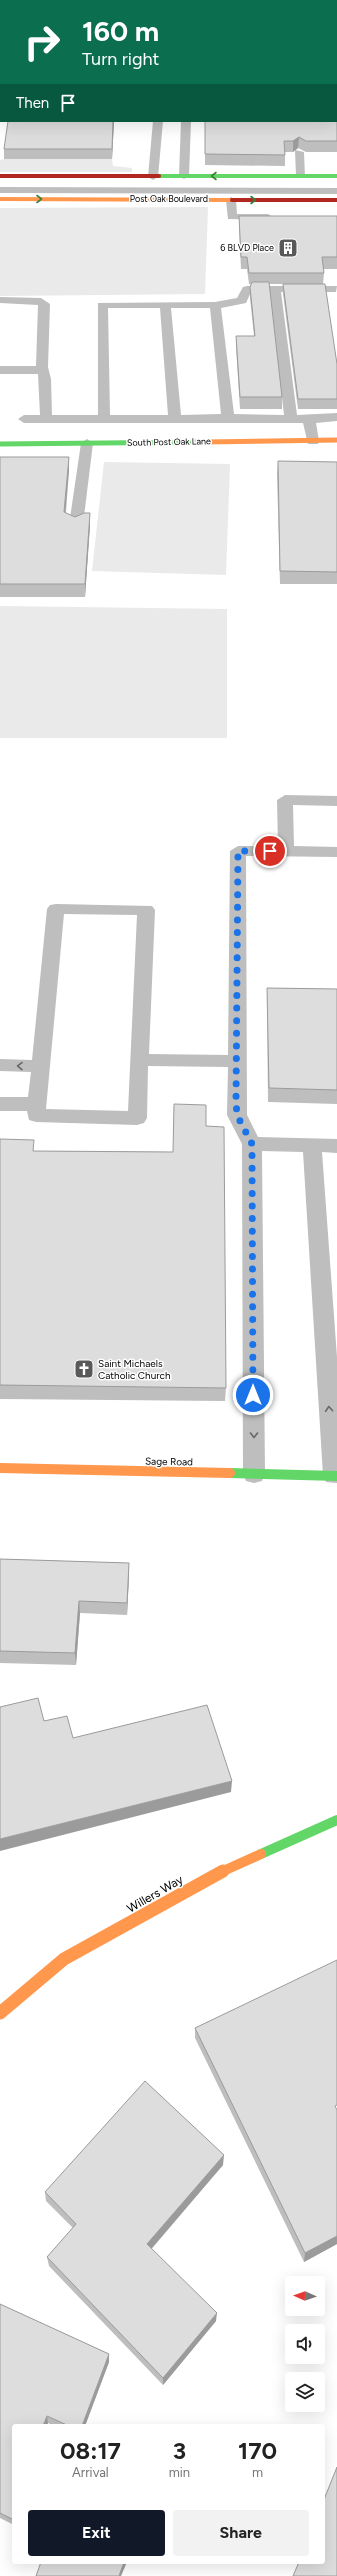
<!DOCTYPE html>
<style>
:root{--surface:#fff;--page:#f2f2f2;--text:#222;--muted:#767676;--accent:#111827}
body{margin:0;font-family:Figtree,sans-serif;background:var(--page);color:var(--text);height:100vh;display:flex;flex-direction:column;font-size:15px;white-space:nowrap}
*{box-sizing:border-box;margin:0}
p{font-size:13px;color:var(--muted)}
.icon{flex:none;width:22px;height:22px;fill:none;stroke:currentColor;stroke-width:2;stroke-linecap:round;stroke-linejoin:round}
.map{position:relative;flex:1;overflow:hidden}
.sheet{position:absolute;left:12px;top:2424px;width:313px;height:140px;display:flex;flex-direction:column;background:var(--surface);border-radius:4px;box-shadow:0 4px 16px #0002}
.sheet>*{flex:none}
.banner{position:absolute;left:0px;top:0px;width:337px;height:122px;box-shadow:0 4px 16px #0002;background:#0b6e4f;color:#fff;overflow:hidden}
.needle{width:26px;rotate:272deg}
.controls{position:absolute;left:285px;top:2276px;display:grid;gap:8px}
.controls a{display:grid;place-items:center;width:40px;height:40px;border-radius:4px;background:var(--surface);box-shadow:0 4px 16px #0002;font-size:20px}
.pin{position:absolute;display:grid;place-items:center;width:34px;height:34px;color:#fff;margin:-17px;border:2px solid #fff;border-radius:50%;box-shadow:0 1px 4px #0007}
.me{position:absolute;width:44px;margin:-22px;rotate:0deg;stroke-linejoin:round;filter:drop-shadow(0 0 3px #0008)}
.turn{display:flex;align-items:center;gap:14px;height:84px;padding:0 16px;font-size:18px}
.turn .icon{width:52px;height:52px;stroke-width:2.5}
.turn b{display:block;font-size:28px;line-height:34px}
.then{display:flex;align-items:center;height:38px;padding:0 16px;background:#0003;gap:8px;font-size:15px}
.eta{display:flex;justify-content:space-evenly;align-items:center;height:68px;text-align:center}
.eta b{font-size:24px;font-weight:700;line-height:28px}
.primary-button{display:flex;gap:8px;margin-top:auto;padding:8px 16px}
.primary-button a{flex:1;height:46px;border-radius:4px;background:var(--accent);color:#fff;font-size:16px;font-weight:700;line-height:46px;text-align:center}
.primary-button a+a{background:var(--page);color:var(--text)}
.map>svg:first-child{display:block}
.green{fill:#eaeaea}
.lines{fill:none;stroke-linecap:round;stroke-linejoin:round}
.lane{fill:#bebebe;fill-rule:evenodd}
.fast-far2{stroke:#63d668;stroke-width:4}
.fast-far1{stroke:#63d668;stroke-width:5}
.fast{stroke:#63d668;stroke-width:10}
.slow-far3{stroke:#ff974d;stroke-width:4}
.slow-far2{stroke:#ff974d;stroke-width:5}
.slow-far1{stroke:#ff974d;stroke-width:10}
.slow{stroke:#ff974d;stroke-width:13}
.jam{stroke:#b3261e;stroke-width:4}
.wall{fill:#bebebe}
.shaded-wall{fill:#9b9b9b}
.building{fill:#ddd;stroke:#9b9b9b}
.oneway{stroke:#3b803e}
.oneway2{stroke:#686868}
.route{stroke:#1a73e8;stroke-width:7;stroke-dasharray:0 12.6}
.labels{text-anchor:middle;stroke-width:3;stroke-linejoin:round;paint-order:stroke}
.far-street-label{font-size:9px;fill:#000;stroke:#fff}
.far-poi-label{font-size:9px;fill:#000;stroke:#fff;text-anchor:end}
.poi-label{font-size:10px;fill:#000;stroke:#fff;text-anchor:start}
.street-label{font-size:10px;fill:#000;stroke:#fff}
.near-street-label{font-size:12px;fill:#000;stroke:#fff}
</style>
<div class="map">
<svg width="337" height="2576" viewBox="0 0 337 2576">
<rect width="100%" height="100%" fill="#fff"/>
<!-- green -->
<g class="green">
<polygon points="4,159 112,159 113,166 132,168 132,172 0,172 0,160"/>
<polygon points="208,207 205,294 0,296 0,208"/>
<polygon points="104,462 230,464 226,575 92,571"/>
<polygon points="0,606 227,609 227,738 0,738"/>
</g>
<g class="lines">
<!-- lane -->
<g class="lane">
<polygon points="57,0 66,0 57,1"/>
<rect x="181" y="0" width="10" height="1"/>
<polygon points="153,121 163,121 158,177 153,180 148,177"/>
<polygon points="181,121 191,121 189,176 184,179 179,176"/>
<polygon points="295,150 304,152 305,178 296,176"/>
<polygon points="0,187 337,188 337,194 0,193"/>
<polygon points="231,197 236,200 237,214 268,214 273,217 268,220 228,219 226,200"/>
<path d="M247,286H337L336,292H281L297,415L337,413V421L316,423L319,441L318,444H308L303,423H24L18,419L24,415H40L38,374H0V366H36L38,305L0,303V297L41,298L50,304L48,367L51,379L52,415H98V303L215,302L237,298L243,287ZM251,292H270L284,415L234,414L221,308L246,303ZM108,308H160L168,415H110ZM171,308H210L221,414L181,415Z"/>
<polygon points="87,439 93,443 83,525 76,529 69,525 81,443"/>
<path d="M285,795L337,796V806L293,805L294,846L337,847V857L246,856L247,1115L258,1137L337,1139V1153L322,1152L337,1357V1483L326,1482L323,1475L303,1152L262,1151L265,1474L262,1481L254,1483L246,1481L243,1474L242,1144L227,1115L228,1067L148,1066L147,1118L144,1123L137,1125L36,1122L29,1120L27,1111H0V1097H28L31,1072L0,1071V1059L32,1060L47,909L50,905L56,904L152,906L155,910L149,1054L228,1055L230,851L238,846H278L277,800ZM64,914L137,915L128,1111L46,1109Z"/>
</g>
<!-- fast-far2 -->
<polyline class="fast-far2" points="159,176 337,176"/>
<!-- fast-far1 -->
<polyline class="fast-far1" points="0,444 205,442"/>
<!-- fast -->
<g class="fast">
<polyline points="230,1473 337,1476"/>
<polyline points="261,1854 337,1820"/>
</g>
<!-- slow-far3 -->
<polyline class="slow-far3" points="0,199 232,200"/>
<!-- slow-far2 -->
<polyline class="slow-far2" points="205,442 337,440"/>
<!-- slow-far1 -->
<g class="slow-far1">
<polyline points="0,1468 230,1473"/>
<polyline points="221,1872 261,1854"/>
</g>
<!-- slow -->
<polyline class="slow" points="0,2013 64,1959 223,1871"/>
<!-- jam -->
<g class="jam">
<polyline points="0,176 159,176"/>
<polyline points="232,200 337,200"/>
</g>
</g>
<!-- wall -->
<g class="wall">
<polygon points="0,0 47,0 46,1 1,1 1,66 0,66"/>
<polygon points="337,0 337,152 306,152 298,148 293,152 285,152 285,166 205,165 205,121"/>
<polygon points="114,121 112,159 4,159 4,149"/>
<polygon points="239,216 337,216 337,269 323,269 324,273 323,284 337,364 337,409 298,409 283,294 283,284 269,284 282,397 282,409 240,409 236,347 236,336 254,336 250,298 250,287 251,284 249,284 247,269 241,269 239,227"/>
<polygon points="0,457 69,457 69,470 66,513 90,525 85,597 0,597"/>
<polygon points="278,461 337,462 337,584 280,584 277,474"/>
<polygon points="267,988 337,989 337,1104 268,1102 267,1002"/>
<polygon points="206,1126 226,1388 225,1401 0,1399 0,1139 34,1151 173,1152"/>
<polygon points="0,1559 129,1563 129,1575 127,1615 80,1613 76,1665 0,1663"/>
<polygon points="195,2028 337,2244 304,2262 195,2038"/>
<polygon points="223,2165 151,2248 216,2321 163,2385 49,2266 47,2257 73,2228 46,2201 45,2192"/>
<polygon points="0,2304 109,2354 109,2362 85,2426 55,2426 48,2423 47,2426 14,2426 14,2525 0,2518"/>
</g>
<!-- shaded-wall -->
<g class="shaded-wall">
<polygon points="336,0 337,0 337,8 336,10 336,1 335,1"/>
<polygon points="0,22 1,22 1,31 0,32"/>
<polygon points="113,121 114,121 112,159 112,149"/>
<polygon points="299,137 298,148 293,152 293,141"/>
<polygon points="69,457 69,470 64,525 64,512"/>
<polygon points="90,513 90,525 85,597 85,584"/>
<polygon points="129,1563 129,1575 127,1615 127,1603"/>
<polygon points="79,1601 80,1613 76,1665 75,1653"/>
<polygon points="232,1781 231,1792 0,1851 0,1839"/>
<polygon points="224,2155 223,2165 148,2253 147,2244"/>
<polygon points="337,2236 337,2244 304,2262 305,2253"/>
<polygon points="217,2313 216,2321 163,2385 163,2378"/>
<polygon points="109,2354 109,2362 85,2426 82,2426"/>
<polygon points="47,2416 48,2423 47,2426 43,2426"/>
<polygon points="124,2562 127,2562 121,2576 119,2576"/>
</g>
<!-- building -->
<g class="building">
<polygon points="0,0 42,0 41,1 1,1 1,22 0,22"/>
<polygon points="186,0 336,0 335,1 186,1"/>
<polygon points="336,6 337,9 337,8 337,141 306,141 299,137 293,141 284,141 285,155 205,154 205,121 336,121"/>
<polygon points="1,29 1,56 0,56 0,30"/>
<polygon points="8,121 113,121 112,149 4,149"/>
<polygon points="239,216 337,216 337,257 322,257 324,273 249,273 247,257 241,257"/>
<polygon points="252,282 269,282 282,397 240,397 236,336 255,336 250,287"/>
<polygon points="283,284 325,284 337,364 337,399 298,399"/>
<polygon points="0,457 69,457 64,512 75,517 84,513 90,513 85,584 0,584"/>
<polygon points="278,461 337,462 337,572 280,571"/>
<polygon points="267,988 337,989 337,1090 269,1088"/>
<polygon points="174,1104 206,1105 206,1126 224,1127 226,1388 0,1385 0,1139 34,1140 33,1151 173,1152"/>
<polygon points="0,1559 129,1563 127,1603 79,1601 75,1653 0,1651"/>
<polygon points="38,1698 44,1721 67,1716 73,1738 207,1705 232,1781 0,1839 0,1707"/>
<polygon points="337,1960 337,2105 335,2106 337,2110 337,2236 305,2253 195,2028"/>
<polygon points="145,2081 224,2155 147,2244 217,2313 163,2378 47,2257 76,2224 45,2192"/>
<polygon points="0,2304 109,2354 82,2426 69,2426 47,2416 43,2426 14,2426 14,2520 0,2513"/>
<polygon points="337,2467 337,2576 293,2576 299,2562 323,2562 323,2502"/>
<polygon points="41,2562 124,2562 119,2576 36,2576"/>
</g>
<!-- one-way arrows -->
<defs><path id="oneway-chevron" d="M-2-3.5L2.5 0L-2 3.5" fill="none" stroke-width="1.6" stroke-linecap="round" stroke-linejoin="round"/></defs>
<g class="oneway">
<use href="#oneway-chevron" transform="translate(214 176) rotate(180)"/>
<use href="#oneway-chevron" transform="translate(39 199)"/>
<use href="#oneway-chevron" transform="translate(253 200)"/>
</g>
<g class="oneway2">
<use href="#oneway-chevron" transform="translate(20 1066) rotate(-179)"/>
<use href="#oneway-chevron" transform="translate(329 1409) rotate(-94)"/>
<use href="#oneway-chevron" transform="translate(254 1435) rotate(90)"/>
</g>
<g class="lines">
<!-- route -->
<polyline class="route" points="253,1395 252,1144 237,1115 236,1102 238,851 270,851"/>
</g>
<!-- icons -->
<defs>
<symbol id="building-square" viewBox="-11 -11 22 22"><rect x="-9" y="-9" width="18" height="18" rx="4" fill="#595959" stroke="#fff"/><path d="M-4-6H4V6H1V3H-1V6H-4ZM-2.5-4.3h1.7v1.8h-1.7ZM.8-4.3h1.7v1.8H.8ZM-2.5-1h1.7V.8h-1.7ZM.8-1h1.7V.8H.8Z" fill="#fff"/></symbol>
<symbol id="church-square" viewBox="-11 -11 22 22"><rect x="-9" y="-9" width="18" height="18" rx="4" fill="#595959" stroke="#fff"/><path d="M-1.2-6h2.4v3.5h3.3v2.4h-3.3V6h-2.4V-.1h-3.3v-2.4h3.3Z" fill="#fff"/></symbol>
</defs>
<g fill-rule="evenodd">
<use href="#building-square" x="277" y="237" width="22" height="22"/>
<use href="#church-square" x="73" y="1358" width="22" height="22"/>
</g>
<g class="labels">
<!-- far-street labels -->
<g class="far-street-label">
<text x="169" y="202">Post Oak Boulevard</text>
<text transform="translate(169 442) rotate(-1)" y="3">South Post Oak Lane</text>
</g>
<!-- far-poi labels -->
<g class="far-poi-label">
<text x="274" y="251">6 BLVD Place</text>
</g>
<!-- poi labels -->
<g class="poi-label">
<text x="98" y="1367">Saint Michaels<tspan x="98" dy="12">Catholic Church</tspan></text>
</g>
<!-- street labels -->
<g class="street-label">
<text transform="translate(169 1461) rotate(1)" y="4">Sage Road</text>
</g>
<!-- near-street labels -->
<g class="near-street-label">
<text transform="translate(155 1894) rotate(-30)" y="4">Willers Way</text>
</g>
</g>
</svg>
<div class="controls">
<a><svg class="needle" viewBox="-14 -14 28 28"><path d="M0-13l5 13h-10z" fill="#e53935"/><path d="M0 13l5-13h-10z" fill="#767676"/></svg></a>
<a><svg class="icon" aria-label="sound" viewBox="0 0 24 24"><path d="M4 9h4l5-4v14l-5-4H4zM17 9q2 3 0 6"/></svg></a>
<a><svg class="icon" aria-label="layers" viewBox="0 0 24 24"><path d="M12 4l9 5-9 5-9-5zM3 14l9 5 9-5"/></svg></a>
</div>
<div class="pin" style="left:270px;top:851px;background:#d93025"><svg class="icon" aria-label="arrive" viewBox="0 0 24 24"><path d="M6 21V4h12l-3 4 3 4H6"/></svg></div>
<svg class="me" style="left:253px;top:1395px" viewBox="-20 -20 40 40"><circle r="17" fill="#1a73e8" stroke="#fff" stroke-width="3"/><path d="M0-11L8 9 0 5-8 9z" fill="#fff"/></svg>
<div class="banner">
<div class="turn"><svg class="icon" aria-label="right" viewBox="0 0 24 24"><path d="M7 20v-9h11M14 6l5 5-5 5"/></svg><div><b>160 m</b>Turn right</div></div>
<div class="then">Then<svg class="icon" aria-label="arrive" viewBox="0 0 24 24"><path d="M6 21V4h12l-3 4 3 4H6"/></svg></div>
</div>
<section class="sheet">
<div class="eta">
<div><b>08:17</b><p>Arrival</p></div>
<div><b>3</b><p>min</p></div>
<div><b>170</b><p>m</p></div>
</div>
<div class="primary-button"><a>Exit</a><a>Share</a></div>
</section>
</div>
